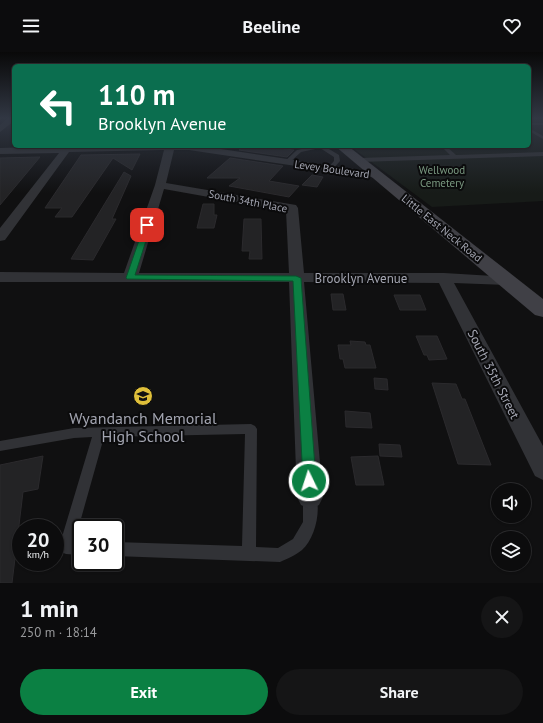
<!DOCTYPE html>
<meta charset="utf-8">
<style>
:root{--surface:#0c0c0d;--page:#151516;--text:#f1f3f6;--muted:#9a9b9d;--line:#2c2c2e;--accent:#0b8043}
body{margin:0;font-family:"PT Sans",sans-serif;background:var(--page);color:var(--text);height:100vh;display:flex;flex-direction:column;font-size:15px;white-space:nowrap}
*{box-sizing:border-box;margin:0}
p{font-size:13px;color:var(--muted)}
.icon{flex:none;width:22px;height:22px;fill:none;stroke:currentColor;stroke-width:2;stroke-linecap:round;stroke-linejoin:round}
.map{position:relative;height:531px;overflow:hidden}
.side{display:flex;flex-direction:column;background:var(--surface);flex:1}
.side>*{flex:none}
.guide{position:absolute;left:12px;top:12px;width:519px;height:84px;border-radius:6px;box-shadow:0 1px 3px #0004,0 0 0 1px var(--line);background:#0b6e4f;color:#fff;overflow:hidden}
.fabs{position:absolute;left:491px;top:431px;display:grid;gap:8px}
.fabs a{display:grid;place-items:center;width:40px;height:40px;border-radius:50%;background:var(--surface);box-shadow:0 1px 3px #0004,0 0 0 1px var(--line);font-size:20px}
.speed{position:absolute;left:12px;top:467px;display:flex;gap:8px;font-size:20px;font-weight:700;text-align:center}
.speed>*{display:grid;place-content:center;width:52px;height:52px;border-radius:50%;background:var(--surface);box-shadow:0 1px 3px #0004,0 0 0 1px var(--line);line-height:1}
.speed small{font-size:10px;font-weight:400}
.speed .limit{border:2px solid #111;border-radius:6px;background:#fff;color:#111}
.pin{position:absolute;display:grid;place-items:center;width:34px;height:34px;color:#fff;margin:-17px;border-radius:8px;box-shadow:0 2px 6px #0006}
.me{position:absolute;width:44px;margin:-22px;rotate:356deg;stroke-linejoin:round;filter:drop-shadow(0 0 3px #0008)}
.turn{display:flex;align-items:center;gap:14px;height:84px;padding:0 20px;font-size:18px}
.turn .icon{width:52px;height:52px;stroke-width:2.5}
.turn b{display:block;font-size:28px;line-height:34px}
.round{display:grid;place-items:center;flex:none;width:42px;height:42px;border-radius:21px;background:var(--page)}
.headline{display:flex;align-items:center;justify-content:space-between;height:68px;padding:0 20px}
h1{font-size:24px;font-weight:600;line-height:30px}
.cta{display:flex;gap:8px;margin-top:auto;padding:8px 20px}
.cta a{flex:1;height:46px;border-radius:24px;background:var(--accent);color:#fff;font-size:16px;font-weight:600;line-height:46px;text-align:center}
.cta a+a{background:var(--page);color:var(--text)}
header{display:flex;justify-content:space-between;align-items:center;height:52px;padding:0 20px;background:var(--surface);font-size:18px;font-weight:600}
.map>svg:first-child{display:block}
.green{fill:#171b18}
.building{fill:#232325;stroke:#2b2a2d}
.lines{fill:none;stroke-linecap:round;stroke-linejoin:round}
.service{fill:#313236;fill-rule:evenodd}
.minor{fill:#313236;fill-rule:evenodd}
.secondary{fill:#404046;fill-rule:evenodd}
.route{fill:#0b8043;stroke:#07532c}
.labels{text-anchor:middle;stroke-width:4;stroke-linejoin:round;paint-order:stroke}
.far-street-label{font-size:11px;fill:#a3a5b1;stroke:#0b0b0c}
.far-park-label{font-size:11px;fill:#7b9a82;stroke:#0b0b0c}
.street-label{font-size:13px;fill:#a3a5b1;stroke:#0b0b0c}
.near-poi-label{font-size:16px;fill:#a3a5b1;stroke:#0b0b0c}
</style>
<header><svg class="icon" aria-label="menu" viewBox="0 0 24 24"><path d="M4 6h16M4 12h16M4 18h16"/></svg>Beeline<svg class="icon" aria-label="heart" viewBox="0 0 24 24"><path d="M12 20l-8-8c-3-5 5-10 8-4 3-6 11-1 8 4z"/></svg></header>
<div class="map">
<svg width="543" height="531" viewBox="0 0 543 531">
<rect width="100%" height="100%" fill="#101011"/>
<!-- green -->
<polygon class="green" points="529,66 543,66 543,149 432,155 350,94 529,94"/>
<!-- building -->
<g class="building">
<polygon points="244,94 261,94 294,98 287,105 239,98"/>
<polygon points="140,102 132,118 113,106 72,165 55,165 62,156 45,156 81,103"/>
<polygon points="40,105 0,153 0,106"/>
<polygon points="230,106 283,114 269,129 299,134 289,145 229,134 240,126 207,126"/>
<polygon points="124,120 131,124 112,167 116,167 93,208 71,207"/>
<polygon points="312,123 323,125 317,135 302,133"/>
<polygon points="203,152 214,152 214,163 217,163 214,176 197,176"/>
<polygon points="244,167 261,167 262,207 249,207 250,199 242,199"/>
<polygon points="331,242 343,242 346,258 333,258"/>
<polygon points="394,243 420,243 426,258 400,258"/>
<polygon points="416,284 437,284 447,307 429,308 427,303 424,303"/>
<polygon points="350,289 365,290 366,293 370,293 376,316 345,316 343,307 340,307 338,293 351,293"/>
<polygon points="374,326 387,327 388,338 375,337"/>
<polygon points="432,331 456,332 462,347 465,347 491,413 458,412"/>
<polygon points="345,359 370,361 372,376 346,375"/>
<polygon points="379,392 400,393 402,405 380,404"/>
<polygon points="43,404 38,437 23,440 12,531 0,531 0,413"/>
<polygon points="378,404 384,433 356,433 351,405"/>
</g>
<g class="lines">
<!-- service -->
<g class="service">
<rect x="529" y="71" width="14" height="2"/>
<polygon points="529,76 543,84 543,87 529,79"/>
<polygon points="315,94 324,94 339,103 340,109 332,118 327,117 334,109 334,105 320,96 301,100 289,111 284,110 297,98"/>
<polygon points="441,94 446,94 456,103 543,100 543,104 359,110 356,108 359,106 450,103"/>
<path d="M251,372L255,374L257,377L256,495L278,496L293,487L303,470V446L305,442L310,440L315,442C322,457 315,487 302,498C296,503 287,507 280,510L115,504V490L242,494L245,382L104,385L75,488L81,489V503L66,502L61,500L59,495L92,385L74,386L0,399V389L74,376Z"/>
</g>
<!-- minor -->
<g class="minor">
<polygon points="8,66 14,66 14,69 0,80 0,73"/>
<path d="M64,94H201L381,121L382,123L377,126L189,98H174L166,131L296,153L298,156L304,221H444L512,225L515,228L512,231L507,233L454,231L543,394V428L535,424L439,231L304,230L323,445L319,453L310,457L301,453L297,445L289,230H0V220L124,221L155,133L164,98L69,100L5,188L0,189V176L59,101L0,102V96ZM164,137L286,159L289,221H139Z"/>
</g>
<!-- secondary -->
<polygon class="secondary" points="335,94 348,94 543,247 543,265 535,263"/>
</g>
<!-- sky -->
<linearGradient id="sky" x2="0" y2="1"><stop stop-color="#090909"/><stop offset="0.47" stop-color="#313743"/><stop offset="1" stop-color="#313743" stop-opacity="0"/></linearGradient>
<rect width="543" height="141" fill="url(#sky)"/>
<!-- route -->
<polygon class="route" points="145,171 151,173 135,223 296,224 301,226 316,429 314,434 309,435 305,434 303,429 293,229 127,227 126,226"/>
<!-- icons -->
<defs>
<symbol id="school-disc" viewBox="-11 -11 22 22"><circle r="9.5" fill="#dfbf3a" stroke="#0b0b0c"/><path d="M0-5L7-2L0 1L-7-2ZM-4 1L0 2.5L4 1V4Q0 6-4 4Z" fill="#111"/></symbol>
</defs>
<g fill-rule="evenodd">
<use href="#school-disc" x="132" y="333" width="22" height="22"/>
</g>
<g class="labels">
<!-- far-street labels -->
<g class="far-street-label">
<text transform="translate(332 117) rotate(8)" y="4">Levey Boulevard</text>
<text transform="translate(248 149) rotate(11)" y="4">South 34th Place</text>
<text transform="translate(442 176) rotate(39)" y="4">Little East Neck Road</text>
</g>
<!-- far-park labels -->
<g class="far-park-label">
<text x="442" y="122">Wellwood<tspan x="442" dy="13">Cemetery</tspan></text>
</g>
<!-- street labels -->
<g class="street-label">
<text x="361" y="231">Brooklyn Avenue</text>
<text transform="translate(494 322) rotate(63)" y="5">South 35th Street</text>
</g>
<!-- near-poi labels -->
<g class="near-poi-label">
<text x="143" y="372">Wyandanch Memorial<tspan x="143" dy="18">High School</tspan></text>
</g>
</g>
</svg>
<div class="fabs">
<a><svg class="icon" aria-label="sound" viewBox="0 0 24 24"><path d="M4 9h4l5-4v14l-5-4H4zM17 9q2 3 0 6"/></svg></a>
<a><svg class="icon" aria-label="layers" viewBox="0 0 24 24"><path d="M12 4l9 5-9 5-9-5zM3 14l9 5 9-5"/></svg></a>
</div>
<div class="speed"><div>20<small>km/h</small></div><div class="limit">30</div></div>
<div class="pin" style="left:147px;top:173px;background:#d93025"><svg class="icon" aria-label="arrive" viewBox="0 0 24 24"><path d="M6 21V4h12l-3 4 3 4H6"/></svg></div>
<svg class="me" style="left:309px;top:429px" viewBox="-20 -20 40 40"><circle r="17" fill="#0b8043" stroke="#fff" stroke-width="3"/><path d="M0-11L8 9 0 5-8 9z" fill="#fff"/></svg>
<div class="guide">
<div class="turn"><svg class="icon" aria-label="left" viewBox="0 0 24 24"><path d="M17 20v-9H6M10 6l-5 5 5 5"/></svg><div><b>110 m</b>Brooklyn Avenue</div></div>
</div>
</div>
<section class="side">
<div class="headline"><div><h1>1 min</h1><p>250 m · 18:14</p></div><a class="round"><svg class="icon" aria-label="close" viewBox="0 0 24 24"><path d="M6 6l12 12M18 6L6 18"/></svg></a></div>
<div class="cta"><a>Exit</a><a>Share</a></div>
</section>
